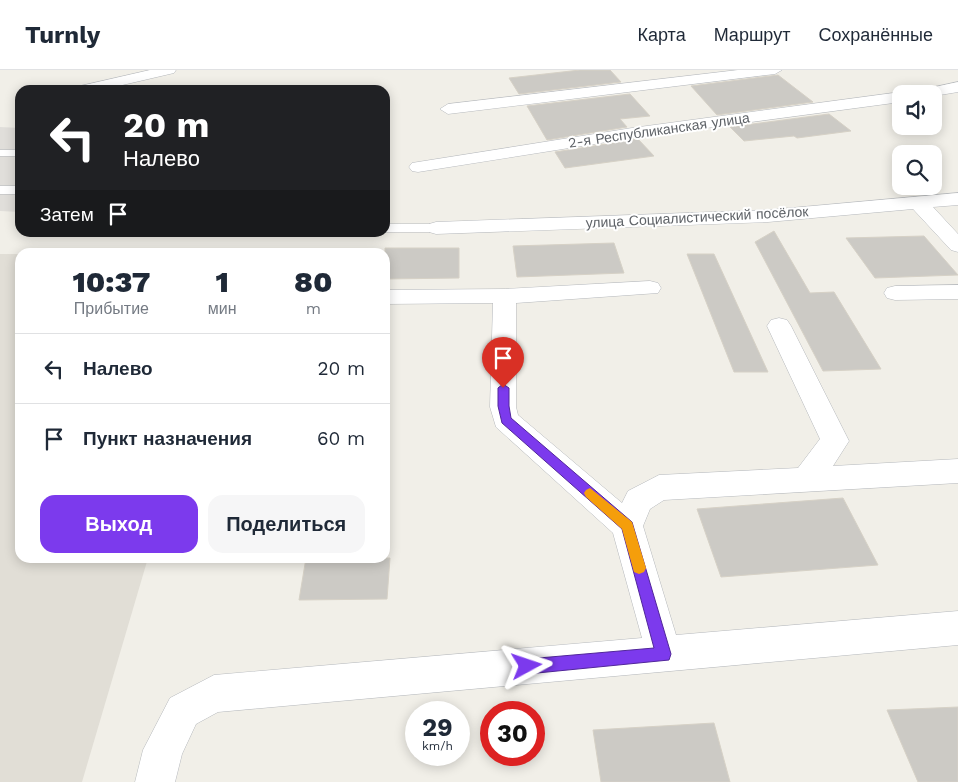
<!DOCTYPE html>
<html lang="ru">
<meta charset="utf-8">
<style>
:root{--surface:#fff;--page:#f6f6f7;--text:#1f2937;--muted:#747a83;--line:#e0e1e3;--accent:#7c3aed}
body{margin:0;font-family:"Work Sans",sans-serif;background:var(--page);color:var(--text);height:100vh;display:flex;flex-direction:column;font-size:19px;white-space:nowrap}
*{box-sizing:border-box;margin:0}
p{font-size:16px;color:var(--muted)}
.icon{flex:none;width:28px;height:28px;fill:none;stroke:currentColor;stroke-width:2;stroke-linecap:round;stroke-linejoin:round}
.map{position:relative;flex:1;overflow:hidden}
.sheet{position:absolute;left:15px;top:178px;width:375px;height:315px;display:flex;flex-direction:column;background:var(--surface);border-radius:15px;box-shadow:0 2px 12px #0003}
.sheet>*{flex:none}
.top-card{position:absolute;left:15px;top:15px;width:375px;height:152px;border-radius:15px;box-shadow:0 2px 12px #0003;background:#202124;color:#fff;overflow:hidden}
.controls{position:absolute;left:892px;top:15px;display:grid;gap:10px}
.controls a{display:grid;place-items:center;width:50px;height:50px;border-radius:10px;background:var(--surface);box-shadow:0 2px 12px #0003;font-size:25px}
.speed{position:absolute;left:405px;top:631px;display:flex;gap:10px;font-size:25px;font-weight:700;text-align:center}
.speed>*{display:grid;place-content:center;width:65px;height:65px;border-radius:50%;background:var(--surface);box-shadow:0 2px 12px #0003;line-height:1}
.speed small{font-size:12px;font-weight:400}
.speed .limit{border:8px solid #d22;background:#fff;color:#111}
.pin{position:absolute;display:grid;place-items:center;width:42px;height:42px;color:#fff;margin:-51px -21px;border-radius:50% 50% 50% 0;rotate:-45deg;box-shadow:0 0 5px #0007}
.pin .icon{rotate:45deg}
.me{position:absolute;width:55px;margin:-28px;rotate:85deg;stroke-linejoin:round;filter:drop-shadow(0 0 4px #0008)}
.turn{display:flex;align-items:center;gap:18px;height:105px;padding:0 25px;font-size:22px}
.turn .icon{width:65px;height:65px;stroke-width:2.5}
.turn b{display:block;font-size:35px;line-height:42px}
.then{display:flex;align-items:center;height:48px;padding:0 25px;background:#0003;gap:10px;font-size:19px}
.eta{display:flex;justify-content:space-evenly;align-items:center;height:85px;text-align:center}
.eta b{font-size:30px;font-weight:800;line-height:35px}
.cta{display:flex;gap:10px;margin-top:auto;padding:10px 25px}
.cta a{flex:1;height:58px;border-radius:15px;background:var(--accent);color:#fff;font-size:20px;font-weight:800;line-height:58px;text-align:center}
.cta a+a{background:var(--page);color:var(--text)}
ul{padding:0;list-style:none}
li{display:flex;align-items:center;gap:15px;height:70px;padding:0 25px;border-top:1px solid var(--line)}
li div{flex:1}
li b{display:block;font-size:19px}
li em{font-style:normal}
header{display:flex;align-items:center;gap:30px;box-sizing:border-box;height:70px;padding:0 25px;background:var(--surface);border-bottom:1px solid var(--line)}
header strong{font-size:24px}
nav{display:flex;gap:28px;margin-inline-start:auto;font-size:18px}
.map>svg:first-child{display:block}
.industrial{fill:#e0deda}
.education{fill:#e1ded6}
.building{fill:#cccac5;stroke:#d6d1c6}
.lines{fill:none;stroke-linecap:round;stroke-linejoin:round}
.service-casing{stroke:#b5b8bc;stroke-width:1}
.minor-casing{stroke:#b5b8bc;stroke-width:1}
.service{fill:#fff;fill-rule:evenodd}
.minor{fill:#fff;fill-rule:evenodd}
.route{fill:#7c3aed;stroke:#51269a}
.slow{fill:#f59e0b}
.labels{text-anchor:middle;stroke-width:4;stroke-linejoin:round;paint-order:stroke}
.far-street-label{font-size:14px;fill:#5f6368;stroke:#fff}
</style>
<header>
<strong>Turnly</strong>
<nav><a>Карта</a><a>Маршрут</a><a>Сохранённые</a></nav>
</header>
<div class="map">
<svg width="958" height="712" viewBox="0 0 958 712">
<rect width="100%" height="100%" fill="#f1efe8"/>
<!-- industrial -->
<polygon class="industrial" points="0,57 20,58 20,142 0,141"/>
<!-- education -->
<polygon class="education" points="0,184 20,184 20,488 148,488 82,712 0,712"/>
<!-- building -->
<g class="building">
<polygon points="580,0 610,0 621,12 519,24 509,8"/>
<polygon points="778,5 813,32 717,45 691,16"/>
<polygon points="630,24 650,46 620,49 627,57 547,70 527,36"/>
<polygon points="829,44 851,61 797,68 794,66 744,71 730,57"/>
<polygon points="638,69 654,86 565,98 555,82"/>
<polygon points="774,161 810,223 834,222 881,299 823,301 755,172"/>
<polygon points="924,166 958,205 875,208 846,168"/>
<polygon points="614,173 624,203 517,207 513,176"/>
<polygon points="385,178 459,178 459,208 385,209"/>
<polygon points="687,184 714,184 768,302 734,302"/>
<polygon points="843,428 878,495 721,507 697,439"/>
<polygon points="306,488 390,488 387,529 299,530"/>
<polygon points="958,637 958,712 918,712 887,640"/>
<polygon points="714,653 730,712 601,712 593,660"/>
</g>
<g class="lines">
<defs>
<g id="service">
<rect x="0" y="80" width="20" height="6"/>
<rect x="0" y="116" width="20" height="8"/>
<polygon points="385,154 436,154 442,158 436,162 385,162"/>
</g>
<g id="minor">
<polygon points="150,0 176,0 174,3 101,20 73,20 76,17"/>
<polygon points="738,0 782,0 775,4 448,44 440,39 448,34"/>
<polygon points="958,12 958,22 934,26 934,24 913,24 916,21"/>
<polygon points="901,22 907,24 901,24 901,32 632,68 418,102 412,101 409,97 412,93 418,92 632,58"/>
<polygon points="958,123 958,135 933,137 958,164 958,182 951,180 913,139 768,152 436,164 429,162 426,158 429,154 436,152 768,140"/>
<polygon points="650,211 658,213 661,218 658,223 516,233 516,337 518,345 622,433 628,421 659,405 798,398 820,369 767,256 771,250 779,248 787,250 791,256 849,371 833,396 958,389 958,413 664,430 650,439 643,456 676,565 958,541 958,575 218,642 196,654 182,684 175,712 135,712 143,680 170,628 214,605 642,568 613,463 496,357 490,337 493,233 385,234 385,220 505,219"/>
<polygon points="958,215 958,229 895,230 887,228 884,223 887,218 895,216"/>
</g>
</defs>
<!-- service casing -->
<use href="#service" class="service-casing"/>
<!-- minor casing -->
<use href="#minor" class="minor-casing"/>
<!-- service -->
<use href="#service" class="service"/>
<!-- minor -->
<use href="#minor" class="minor"/>
</g>
<!-- route -->
<polygon class="route" points="503,314 509,318 509,336 511,348 632,452 671,584 669,590 527,604 522,602 520,596 522,591 527,589 654,578 622,459 502,353 498,336 498,318"/>
<!-- slow -->
<polygon class="slow" points="590,418 632,452 646,498 644,502 639,504 634,502 622,459 586,427 584,423 586,420"/>
<g class="labels">
<!-- far-street labels -->
<g class="far-street-label">
<text transform="translate(659 60) rotate(-8)" y="5">2-я Республиканская улица</text>
<text transform="translate(697 147) rotate(-3)" y="5">улица Социалистический посёлок</text>
</g>
</g>
</svg>
<div class="controls">
<a><svg class="icon" aria-label="sound" viewBox="0 0 24 24"><path d="M4 9h4l5-4v14l-5-4H4zM17 9q2 3 0 6"/></svg></a>
<a><svg class="icon" aria-label="search" viewBox="0 0 24 24"><circle cx="10" cy="10" r="6"/><path d="M15 15l6 6"/></svg></a>
</div>
<div class="speed"><div>29<small>km/h</small></div><div class="limit">30</div></div>
<div class="pin" style="left:503px;top:318px;background:#d93025"><svg class="icon" aria-label="arrive" viewBox="0 0 24 24"><path d="M6 21V4h12l-3 4 3 4H6"/></svg></div>
<svg class="me" style="left:527px;top:596px" viewBox="-20 -20 40 40"><path d="M0-17L14 15 0 8-14 15z" fill="#7c3aed" stroke="#fff" stroke-width="4"/></svg>
<div class="top-card">
<div class="turn"><svg class="icon" aria-label="left" viewBox="0 0 24 24"><path d="M17 20v-9H6M10 6l-5 5 5 5"/></svg><div><b>20 m</b>Налево</div></div>
<div class="then">Затем<svg class="icon" aria-label="arrive" viewBox="0 0 24 24"><path d="M6 21V4h12l-3 4 3 4H6"/></svg></div>
</div>
<section class="sheet">
<div class="eta">
<div><b>10:37</b><p>Прибытие</p></div>
<div><b>1</b><p>мин</p></div>
<div><b>80</b><p>m</p></div>
</div>
<ul>
<li><svg class="icon" aria-label="left" viewBox="0 0 24 24"><path d="M17 20v-9H6M10 6l-5 5 5 5"/></svg><div><b>Налево</b></div><em>20 m</em></li>
<li><svg class="icon" aria-label="arrive" viewBox="0 0 24 24"><path d="M6 21V4h12l-3 4 3 4H6"/></svg><div><b>Пункт назначения</b></div><em>60 m</em></li>
</ul>
<div class="cta"><a>Выход</a><a>Поделиться</a></div>
</section>
</div>
